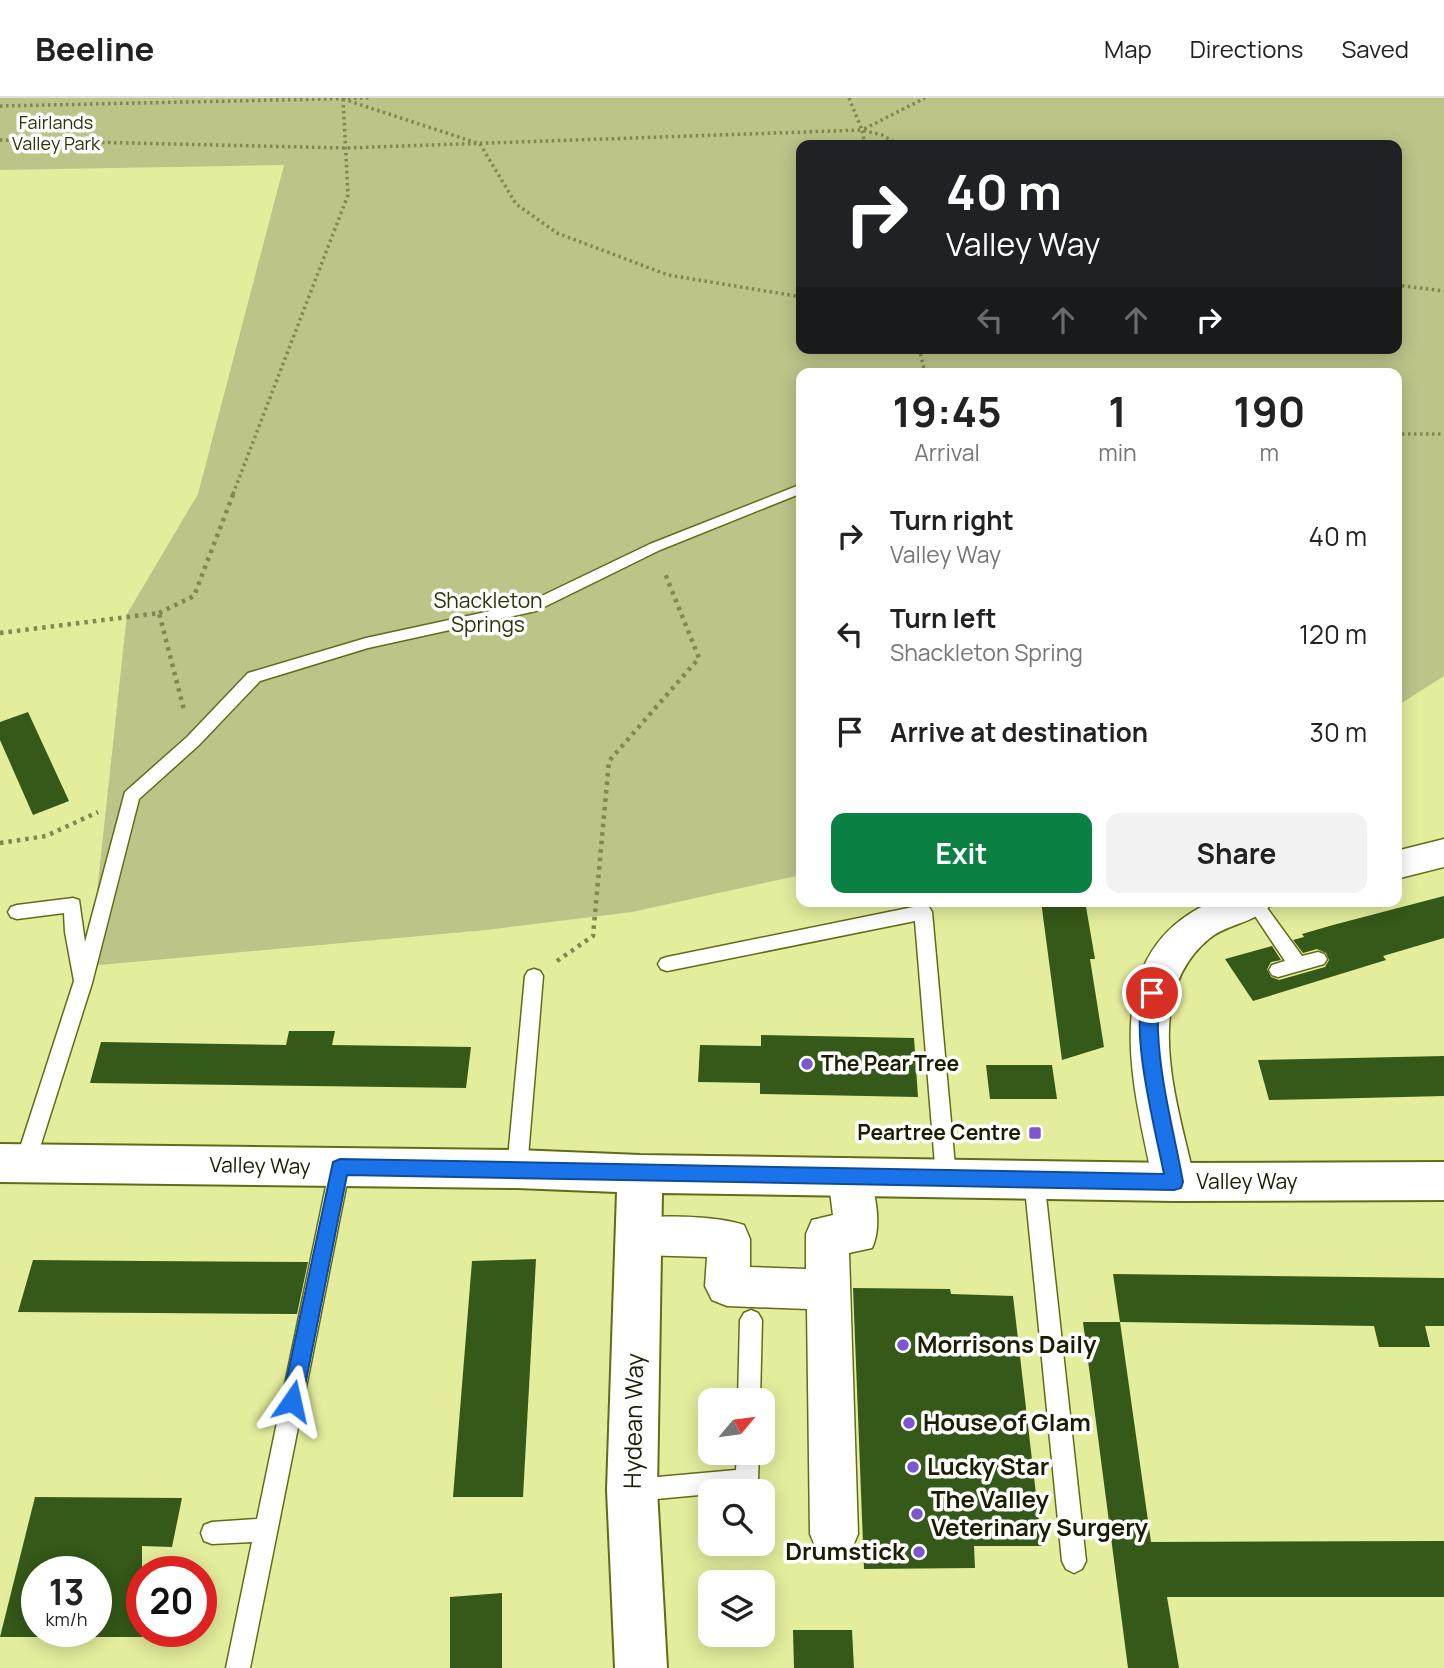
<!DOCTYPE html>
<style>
:root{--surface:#fff;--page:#f2f2f2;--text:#222;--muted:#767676;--line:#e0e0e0;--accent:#0b8043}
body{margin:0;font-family:Manrope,sans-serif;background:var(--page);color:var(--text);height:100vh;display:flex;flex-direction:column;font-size:26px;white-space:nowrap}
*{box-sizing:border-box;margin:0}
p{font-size:23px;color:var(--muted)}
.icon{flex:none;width:38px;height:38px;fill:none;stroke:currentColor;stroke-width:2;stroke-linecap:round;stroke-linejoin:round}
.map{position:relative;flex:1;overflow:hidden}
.panel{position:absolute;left:796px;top:270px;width:606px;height:539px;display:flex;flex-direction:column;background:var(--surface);border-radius:14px;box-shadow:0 4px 18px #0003}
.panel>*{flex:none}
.top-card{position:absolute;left:796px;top:42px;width:606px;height:214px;border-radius:14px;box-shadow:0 4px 18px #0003;background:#202124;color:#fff;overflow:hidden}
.needle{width:46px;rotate:61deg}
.controls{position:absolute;left:698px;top:1290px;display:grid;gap:14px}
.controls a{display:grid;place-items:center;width:77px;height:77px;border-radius:14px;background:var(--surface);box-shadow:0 4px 18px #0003;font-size:35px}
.speed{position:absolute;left:21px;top:1458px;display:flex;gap:14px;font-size:35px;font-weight:700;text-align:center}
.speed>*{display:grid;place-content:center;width:91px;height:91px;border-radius:50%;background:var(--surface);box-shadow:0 4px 18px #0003;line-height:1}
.speed small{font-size:18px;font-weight:400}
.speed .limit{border:10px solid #d22;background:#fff;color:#111}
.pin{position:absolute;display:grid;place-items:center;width:60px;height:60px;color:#fff;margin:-30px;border:4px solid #fff;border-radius:50%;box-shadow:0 2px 7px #0007}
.me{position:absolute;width:77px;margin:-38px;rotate:11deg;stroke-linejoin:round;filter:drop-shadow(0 0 5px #0008)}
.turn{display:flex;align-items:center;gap:24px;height:147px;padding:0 35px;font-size:32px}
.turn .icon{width:91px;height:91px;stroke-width:2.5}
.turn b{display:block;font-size:49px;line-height:60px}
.lanes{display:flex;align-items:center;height:66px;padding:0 35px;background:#0003;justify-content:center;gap:35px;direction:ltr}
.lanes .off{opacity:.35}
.eta{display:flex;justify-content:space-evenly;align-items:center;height:119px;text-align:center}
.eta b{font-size:42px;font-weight:700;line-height:49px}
.button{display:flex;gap:14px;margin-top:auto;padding:14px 35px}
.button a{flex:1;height:80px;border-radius:14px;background:var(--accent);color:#fff;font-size:28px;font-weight:700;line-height:80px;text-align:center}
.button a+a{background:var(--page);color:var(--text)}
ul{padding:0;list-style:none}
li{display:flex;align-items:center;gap:21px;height:98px;padding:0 35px}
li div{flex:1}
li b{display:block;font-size:26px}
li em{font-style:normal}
header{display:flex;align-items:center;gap:42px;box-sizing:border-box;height:98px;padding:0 35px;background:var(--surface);border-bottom:2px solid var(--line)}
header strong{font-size:33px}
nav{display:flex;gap:38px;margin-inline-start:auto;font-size:24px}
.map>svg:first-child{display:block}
.green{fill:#bcc488;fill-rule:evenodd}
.building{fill:#345918;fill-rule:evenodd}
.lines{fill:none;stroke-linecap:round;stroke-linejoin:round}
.lane-casing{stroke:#646b17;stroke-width:3}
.street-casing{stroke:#646b17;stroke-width:3}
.secondary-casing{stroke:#646b17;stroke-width:4}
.path-far1{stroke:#80874f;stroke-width:3.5;stroke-dasharray:2.5 3.5;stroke-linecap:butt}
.path{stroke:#80874f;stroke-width:4.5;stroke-dasharray:3.5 5;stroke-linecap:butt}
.lane{fill:#fff;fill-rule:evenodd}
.street{fill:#fff;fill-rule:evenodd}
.secondary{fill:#fff;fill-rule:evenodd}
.route{fill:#1a73e8;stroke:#114b97;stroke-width:2}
.poi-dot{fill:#7d56d0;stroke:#fff;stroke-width:2.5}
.labels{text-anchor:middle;stroke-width:7;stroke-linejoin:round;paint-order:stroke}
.far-park-label{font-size:18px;fill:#2e3205;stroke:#fff}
.park-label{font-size:21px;fill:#2e3205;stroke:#fff}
.poi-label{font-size:21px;font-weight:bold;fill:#1a1d00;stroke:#fff;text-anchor:start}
.street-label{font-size:21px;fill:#1a1d00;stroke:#fff}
.near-poi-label{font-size:24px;font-weight:bold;fill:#1a1d00;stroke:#fff;text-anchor:start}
.near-street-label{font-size:24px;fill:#1a1d00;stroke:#fff}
</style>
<header>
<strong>Beeline</strong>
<nav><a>Map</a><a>Directions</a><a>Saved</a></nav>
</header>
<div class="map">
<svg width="1444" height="1570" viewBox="0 0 1444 1570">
<rect width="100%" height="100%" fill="#e3ed9c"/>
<!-- green -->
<path class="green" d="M0,0H1444V578L1397,608L1396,275H802L801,777L632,814L486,832L89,868L127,516L198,396L284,67L0,72ZM802,47H1396V250H802Z"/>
<!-- building -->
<g class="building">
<polygon points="28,614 69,703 33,717 0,642 0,624"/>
<polygon points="1444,798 1444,840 1383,858 1386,862 1253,903 1225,861 1272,848 1281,862 1271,864 1267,871 1271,879 1279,882 1325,869 1329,862 1326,855 1317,851 1303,855 1293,842 1304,839 1302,836 1333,827"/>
<polygon points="1041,803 1085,803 1095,861 1090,861 1104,949 1062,962"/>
<polygon points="289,933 335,933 332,947 471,949 466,990 90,985 101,944 286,947"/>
<polygon points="761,937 914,940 918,999 760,996 760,985 698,984 700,947 761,948"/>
<polygon points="1444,958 1444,998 1320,1001 1269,1002 1258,962"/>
<polygon points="986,967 1052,967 1057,1001 990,1001"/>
<polygon points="536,1161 523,1399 453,1399 472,1163"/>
<polygon points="33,1162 144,1163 308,1164 297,1216 18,1214"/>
<polygon points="1113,1176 1444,1180 1444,1228 1425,1228 1430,1249 1379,1249 1374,1228 1120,1224"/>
<polygon points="853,1190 950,1191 951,1196 1013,1198 1042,1448 974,1448 975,1470 864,1471"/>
<polygon points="1083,1224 1120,1224 1151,1444 1444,1443 1444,1499 1167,1499 1179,1570 1128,1570"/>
<path d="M35,1399L182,1400L172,1449L142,1448V1539H0ZM37,1474H96V1533H37Z"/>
<polygon points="502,1495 502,1570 450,1570 450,1499"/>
<polygon points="793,1532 852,1532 854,1570 794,1570"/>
</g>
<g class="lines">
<defs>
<g id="lane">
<polygon points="802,386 802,395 660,452 536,513 368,550 260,583 199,647 139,701 92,885 35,1065 32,1071 25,1074 18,1071 15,1065 74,883 65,834 64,815 17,821 11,819 8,814 11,809 17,807 73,800 79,802 85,844 125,694 187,639 248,575 366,540 527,505 650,446"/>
<polygon points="1245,803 1262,803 1302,858 1318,854 1324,856 1327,861 1324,866 1278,879 1272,877 1269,872 1272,867 1285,863"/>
<polygon points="923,807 929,809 932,814 956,1079 953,1085 946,1088 939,1085 936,1079 915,823 667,873 661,871 658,866 661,861 667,859"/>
<polygon points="534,871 540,873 543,878 527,1071 524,1077 517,1080 510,1077 507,1071 525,878 528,873"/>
<polygon points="340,1060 347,1063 350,1069 250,1570 226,1570 252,1444 212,1446 204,1443 201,1435 204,1427 212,1424 257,1421 330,1069 333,1063"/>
<polygon points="1034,1071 1041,1074 1044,1080 1086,1463 1082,1471 1074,1475 1066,1471 1062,1463 1024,1080 1027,1074"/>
<polygon points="751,1212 758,1215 762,1222 760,1302 738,1302 740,1222 744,1215"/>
<polygon points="737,1354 759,1354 758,1382 755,1390 747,1393 710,1393 710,1396 635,1403 627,1400 624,1392 627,1384 635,1381 736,1372"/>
</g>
<g id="street">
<polygon points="1444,741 1444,769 1396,781 1396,753"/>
<path d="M1214,803H1273C1262,824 1228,825 1210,840C1138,898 1179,1009 1195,1084L1189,1097L1174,1102L1159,1097L1153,1084C1133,985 1094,854 1214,803Z"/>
<path d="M849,1060L864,1065C875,1088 883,1127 872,1150L849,1155L858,1436L851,1453L834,1460L817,1453L810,1436L807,1211L727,1208L712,1202L705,1188L707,1159L639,1157L624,1152L618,1138L624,1124C649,1115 718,1118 744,1127L750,1141V1169L806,1171V1136L812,1122L833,1117L828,1078L834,1065Z"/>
</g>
<polygon id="secondary" points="0,1046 517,1052 640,1057 1174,1065 1444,1064 1444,1102 1174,1103 662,1095 657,1392 667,1570 615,1570 607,1392 617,1094 517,1090 0,1084"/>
</defs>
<!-- lane casing -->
<use href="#lane" class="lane-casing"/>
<!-- street casing -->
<use href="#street" class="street-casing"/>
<!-- secondary casing -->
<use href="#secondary" class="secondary-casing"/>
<!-- path-far1 -->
<g class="path-far1">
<polyline points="849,0 862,32"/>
<polyline points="343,1 480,46 516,106 557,135 668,177 802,199"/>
<polyline points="0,8 370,0"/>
<polyline points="0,42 345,50 862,32 882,37 899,47"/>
<polyline points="865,47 862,32 925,0"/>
<polyline points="1396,187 1444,193"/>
<polyline points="919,250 925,275"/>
<polyline points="1396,336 1444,336"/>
<polyline points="233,396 348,97 343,0"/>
</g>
<!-- path -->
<g class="path">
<polyline points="159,515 194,498 234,394"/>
<polyline points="0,535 159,515 184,612"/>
<polyline points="0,745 46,738 98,714"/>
<polyline points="557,863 593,838 609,663 699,560 664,473"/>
</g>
<!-- lane -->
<use href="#lane" class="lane"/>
<!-- street -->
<use href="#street" class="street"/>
<!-- secondary -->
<use href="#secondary" class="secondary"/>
</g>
<!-- route -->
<path class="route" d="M1152,888L1158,890C1163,901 1157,920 1158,933C1160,984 1174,1034 1183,1084L1181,1090L1174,1092L347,1077L302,1303L299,1309L292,1312L285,1309L282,1303L333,1064L340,1061L1164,1076C1156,1034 1127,926 1146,890Z"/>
<!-- markers -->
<g class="poi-dot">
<circle cx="807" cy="966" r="7"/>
<rect x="1028" y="1028" width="14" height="14" rx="3.5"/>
<circle cx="903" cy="1247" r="7"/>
<circle cx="909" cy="1325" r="7"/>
<circle cx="913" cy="1369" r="7"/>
<circle cx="917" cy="1416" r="7"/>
<circle cx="919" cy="1454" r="7"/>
</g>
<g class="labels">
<!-- far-park labels -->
<g class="far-park-label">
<text x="56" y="31">Fairlands<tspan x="56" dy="21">Valley Park</tspan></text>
</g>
<!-- park labels -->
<g class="park-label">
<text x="488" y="510">Shackleton<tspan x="488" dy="24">Springs</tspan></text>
</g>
<!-- poi labels -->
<g class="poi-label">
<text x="821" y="973">The Pear Tree</text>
<text x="1021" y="1042" text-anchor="end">Peartree Centre</text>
</g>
<!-- street labels -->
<g class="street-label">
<text transform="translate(260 1068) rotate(1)" y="7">Valley Way</text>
<text x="1247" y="1091">Valley Way</text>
</g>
<!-- near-poi labels -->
<g class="near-poi-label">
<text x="917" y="1255">Morrisons Daily</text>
<text x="923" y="1333">House of Glam</text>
<text x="927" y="1377">Lucky Star</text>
<text x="931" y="1410">The Valley<tspan x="931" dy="28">Veterinary Surgery</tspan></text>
<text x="905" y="1462" text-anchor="end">Drumstick</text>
</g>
<!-- near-street labels -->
<g class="near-street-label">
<text transform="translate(634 1323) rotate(-89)" y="8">Hydean Way</text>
</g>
</g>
</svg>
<div class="controls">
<a><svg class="needle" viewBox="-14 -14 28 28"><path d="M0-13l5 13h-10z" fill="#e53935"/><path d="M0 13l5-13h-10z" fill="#767676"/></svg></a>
<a><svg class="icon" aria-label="search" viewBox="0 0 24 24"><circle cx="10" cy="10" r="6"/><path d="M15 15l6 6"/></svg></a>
<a><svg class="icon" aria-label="layers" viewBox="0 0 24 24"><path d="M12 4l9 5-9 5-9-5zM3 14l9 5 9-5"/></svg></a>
</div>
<div class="speed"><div>13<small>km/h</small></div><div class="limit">20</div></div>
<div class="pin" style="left:1152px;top:895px;background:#d93025"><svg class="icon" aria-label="arrive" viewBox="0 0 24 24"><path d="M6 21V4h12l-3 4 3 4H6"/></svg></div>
<svg class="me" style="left:292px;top:1303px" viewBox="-20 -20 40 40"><path d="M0-17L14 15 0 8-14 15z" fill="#1a73e8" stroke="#fff" stroke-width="4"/></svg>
<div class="top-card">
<div class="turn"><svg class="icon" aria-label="right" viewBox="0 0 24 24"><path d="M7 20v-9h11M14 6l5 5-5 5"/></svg><div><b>40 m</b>Valley Way</div></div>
<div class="lanes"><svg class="icon off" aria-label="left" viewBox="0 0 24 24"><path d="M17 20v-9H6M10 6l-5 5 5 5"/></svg><svg class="icon off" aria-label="ahead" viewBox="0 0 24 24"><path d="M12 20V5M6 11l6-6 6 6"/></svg><svg class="icon off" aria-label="ahead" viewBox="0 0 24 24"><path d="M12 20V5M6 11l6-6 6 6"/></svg><svg class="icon" aria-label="right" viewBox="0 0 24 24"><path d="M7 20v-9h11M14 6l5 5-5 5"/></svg></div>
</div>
<section class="panel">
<div class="eta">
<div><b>19:45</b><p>Arrival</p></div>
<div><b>1</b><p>min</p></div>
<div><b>190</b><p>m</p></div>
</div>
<ul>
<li><svg class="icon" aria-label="right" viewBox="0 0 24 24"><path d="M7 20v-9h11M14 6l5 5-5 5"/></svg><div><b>Turn right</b><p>Valley Way</p></div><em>40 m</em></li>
<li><svg class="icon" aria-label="left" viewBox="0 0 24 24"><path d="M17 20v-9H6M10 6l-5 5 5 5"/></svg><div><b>Turn left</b><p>Shackleton Spring</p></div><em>120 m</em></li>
<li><svg class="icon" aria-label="arrive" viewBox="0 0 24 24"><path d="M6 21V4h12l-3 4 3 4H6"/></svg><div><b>Arrive at destination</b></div><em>30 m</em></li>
</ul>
<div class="button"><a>Exit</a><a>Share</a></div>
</section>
</div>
